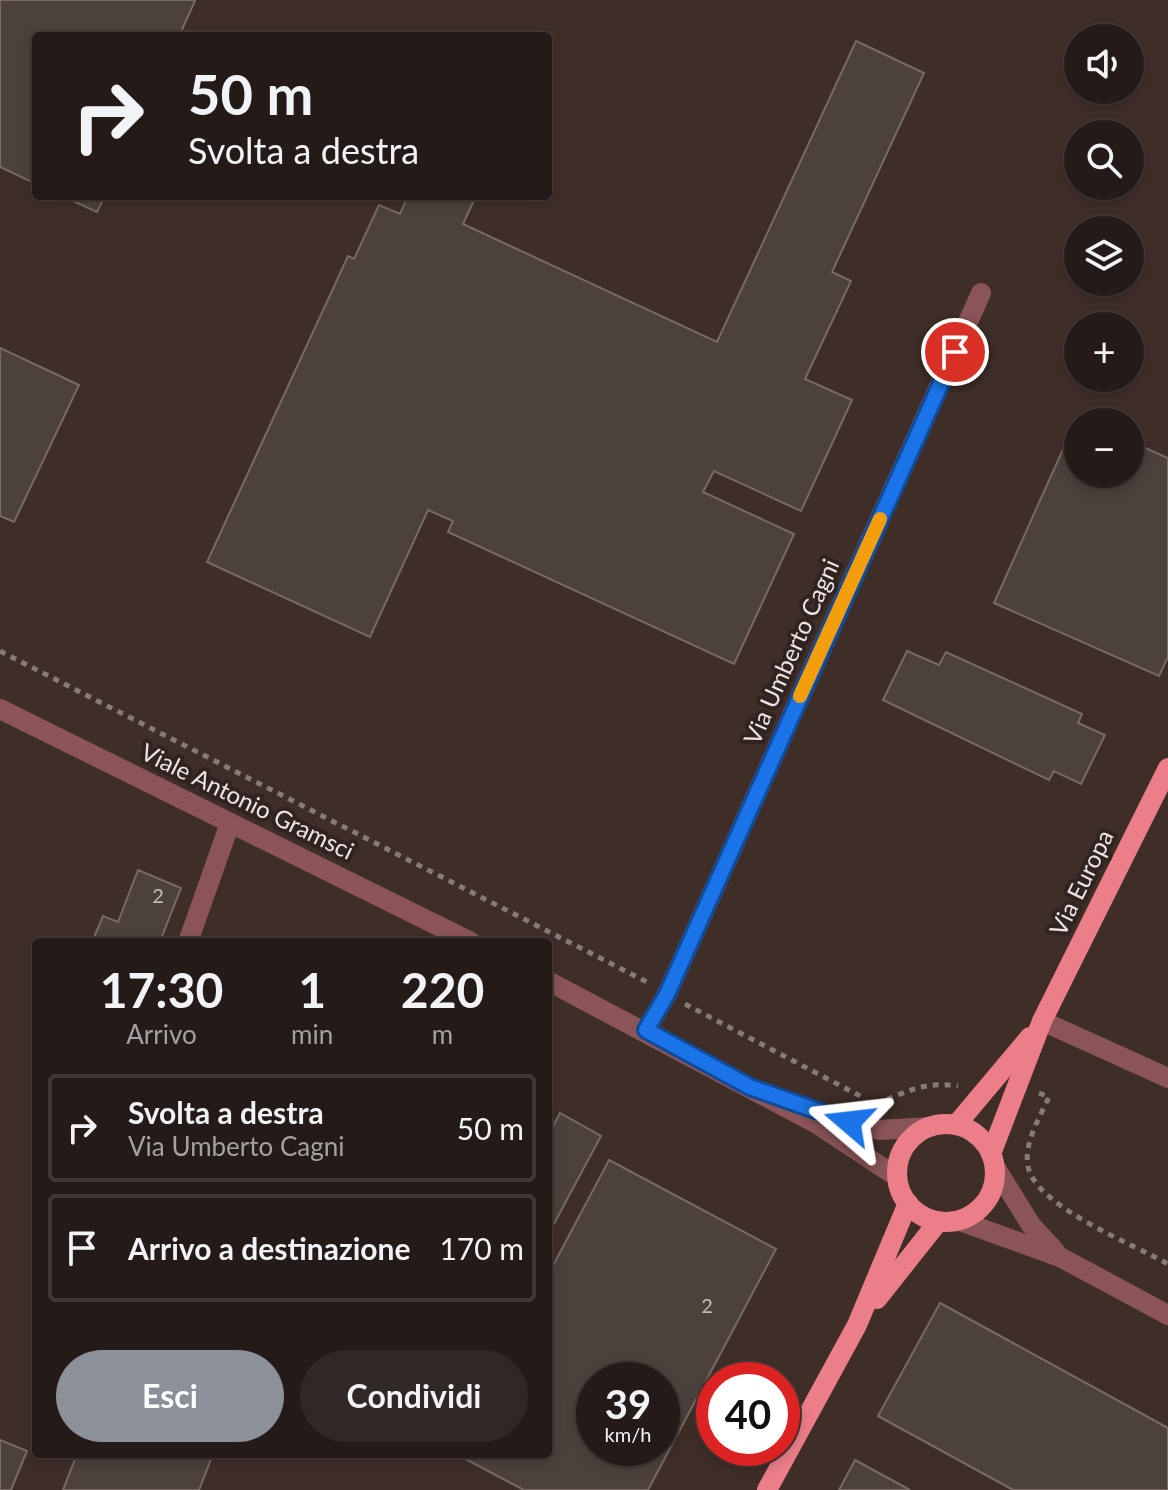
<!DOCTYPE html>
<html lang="it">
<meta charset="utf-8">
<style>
:root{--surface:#241b19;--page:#302826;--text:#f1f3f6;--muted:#a3a1a2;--line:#413938;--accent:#8c9099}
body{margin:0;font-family:Lato,sans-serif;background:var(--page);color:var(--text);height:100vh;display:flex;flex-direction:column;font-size:30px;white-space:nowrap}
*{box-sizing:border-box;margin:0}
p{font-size:26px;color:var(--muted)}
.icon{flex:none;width:44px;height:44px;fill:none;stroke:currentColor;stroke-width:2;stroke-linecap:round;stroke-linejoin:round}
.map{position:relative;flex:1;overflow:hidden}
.panel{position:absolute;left:32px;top:938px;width:520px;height:520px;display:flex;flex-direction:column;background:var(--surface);border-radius:8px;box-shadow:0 4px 12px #0003,0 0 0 2px var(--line)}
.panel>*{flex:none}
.top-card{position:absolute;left:32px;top:32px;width:520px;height:168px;border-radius:8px;box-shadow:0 4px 12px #0003,0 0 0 2px var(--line);background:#241b19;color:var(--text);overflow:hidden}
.tools{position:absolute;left:1064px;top:24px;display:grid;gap:16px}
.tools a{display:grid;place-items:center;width:80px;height:80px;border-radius:50%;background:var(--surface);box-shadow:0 4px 12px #0003,0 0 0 2px var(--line);font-size:40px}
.speed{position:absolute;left:576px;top:1362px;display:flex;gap:16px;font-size:40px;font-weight:700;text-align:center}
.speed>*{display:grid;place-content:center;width:104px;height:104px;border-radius:50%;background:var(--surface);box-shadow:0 4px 12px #0003,0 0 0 2px var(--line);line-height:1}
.speed small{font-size:20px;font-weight:400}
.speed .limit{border:12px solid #d22;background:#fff;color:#111}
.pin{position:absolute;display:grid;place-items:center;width:68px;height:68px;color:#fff;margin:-34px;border:4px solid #fff;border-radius:50%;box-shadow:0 2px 8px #0007}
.me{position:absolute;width:88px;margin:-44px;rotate:287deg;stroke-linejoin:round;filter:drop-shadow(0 0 6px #0008)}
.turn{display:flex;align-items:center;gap:28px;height:168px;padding:0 24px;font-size:36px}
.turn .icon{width:104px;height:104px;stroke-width:2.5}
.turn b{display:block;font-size:56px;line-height:68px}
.eta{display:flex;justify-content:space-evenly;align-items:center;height:136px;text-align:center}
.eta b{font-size:48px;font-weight:700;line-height:56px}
.button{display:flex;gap:16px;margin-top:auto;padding:16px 24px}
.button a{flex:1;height:92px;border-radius:48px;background:var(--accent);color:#fff;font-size:32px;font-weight:700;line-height:92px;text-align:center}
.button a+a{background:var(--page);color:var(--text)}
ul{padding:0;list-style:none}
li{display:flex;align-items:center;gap:24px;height:108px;margin:0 16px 12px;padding:0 8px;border:4px solid var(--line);border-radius:8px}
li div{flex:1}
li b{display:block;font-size:30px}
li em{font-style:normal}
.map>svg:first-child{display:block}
.built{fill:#3f2d28;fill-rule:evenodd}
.building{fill:#4c423b;stroke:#776b64;stroke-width:2;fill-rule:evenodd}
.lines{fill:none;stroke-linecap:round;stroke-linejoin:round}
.path{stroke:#867b79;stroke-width:5;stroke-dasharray:6 6;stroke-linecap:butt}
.minor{stroke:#8a5458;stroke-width:20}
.major{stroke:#ec7e88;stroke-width:20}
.route-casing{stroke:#114b97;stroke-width:20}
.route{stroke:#1a73e8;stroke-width:14}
.slow{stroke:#f59e0b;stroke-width:14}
.labels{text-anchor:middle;stroke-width:8;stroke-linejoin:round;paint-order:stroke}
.number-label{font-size:20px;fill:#c5bcb9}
.street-label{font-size:24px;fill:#ede5e3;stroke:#302421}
</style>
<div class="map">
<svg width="1168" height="1490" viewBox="0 0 1168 1490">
<rect width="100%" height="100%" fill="#302421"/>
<!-- built -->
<path class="built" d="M0,0H1168V1490H0ZM36,36H548V196H36ZM1078,38H1130V90H1078ZM1078,134H1130V186H1078ZM1078,230H1130V282H1078ZM1078,326H1130V378H1078ZM1078,422H1130V474H1078ZM36,942H548V1454H36ZM594,1380H662V1448H594ZM714,1380H782V1448H714Z"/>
<!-- building -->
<g class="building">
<polygon points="0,0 193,0 195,1 179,36 36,36 36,184 0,167"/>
<polygon points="856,41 924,73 832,272 851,281 805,379 852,400 801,511 714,471 703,492 794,534 734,664 448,532 453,521 428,510 370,637 207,562 348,256 354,259 379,205 400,214 408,196 476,196 463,224 717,342"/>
<polygon points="62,196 105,196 97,212"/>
<polygon points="0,348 79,385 14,522 0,516"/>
<polygon points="1077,418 1087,422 1078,422 1078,474 1130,474 1130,441 1168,458 1168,657 1159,676 994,603"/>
<polygon points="907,651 939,665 946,652 1082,714 1078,723 1105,735 1081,784 1054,771 1049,780 883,700"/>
<polygon points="138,870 181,888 161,939 164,942 92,942 103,916 118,922"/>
<polygon points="560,1113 601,1136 548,1235 548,1136"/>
<path d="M609,1160L776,1249L648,1490H524L456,1454H548V1275ZM594,1380H662V1448H594Z"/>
<polygon points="940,1303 1168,1428 1168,1490 1013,1490 878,1416"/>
<polygon points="0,1440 27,1451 11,1490 0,1490"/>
<polygon points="77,1454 213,1454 199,1490 63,1490"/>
<polygon points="855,1460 910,1490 839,1490"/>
</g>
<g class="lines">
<!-- path -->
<g class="path">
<polyline points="0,651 649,983"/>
<polyline points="685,1004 864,1098"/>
<path d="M1039,1093L1049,1097C1039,1119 1020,1149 1030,1173C1046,1210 1132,1244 1168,1264"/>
<path d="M876,1104C906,1092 924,1081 958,1086"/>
</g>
<!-- minor -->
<g class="minor">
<polyline points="0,709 471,942"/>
<polyline points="188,942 230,823"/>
<polyline points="548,981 817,1124 897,1177"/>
<polyline points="1042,1021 1168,1078"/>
<polyline points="646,1030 667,994 981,293"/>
<polyline points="806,1108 879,1130 930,1127"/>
<polyline points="995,1167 1031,1225 1055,1251"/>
<polyline points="960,1221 1060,1257 1168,1315"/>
</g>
<!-- major -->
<g class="major">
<circle cx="946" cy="1173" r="49"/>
<polyline points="956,1125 1030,1037"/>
<polyline points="991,1154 1042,1021 1168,768"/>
<polyline points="877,1299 938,1222"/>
<polyline points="767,1490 857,1325 908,1203"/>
</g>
</g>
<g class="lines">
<defs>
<polyline id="route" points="849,1122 750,1087 646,1030 667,994 955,352"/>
</defs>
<!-- route casing -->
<use href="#route" class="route-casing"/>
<!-- route -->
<use href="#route" class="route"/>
<!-- slow -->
<polyline class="slow" points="800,696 880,519"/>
</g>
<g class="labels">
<!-- number labels -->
<g class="number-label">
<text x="158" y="903">2</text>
<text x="707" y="1313">2</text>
</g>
<!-- street labels -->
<g class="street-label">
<text transform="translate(792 652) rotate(-66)" y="8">Via Umberto Cagni</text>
<text transform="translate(247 802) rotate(26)" y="8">Viale Antonio Gramsci</text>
<text transform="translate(1082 883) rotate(-64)" y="8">Via Europa</text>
</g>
</g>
</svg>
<div class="tools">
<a><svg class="icon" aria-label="sound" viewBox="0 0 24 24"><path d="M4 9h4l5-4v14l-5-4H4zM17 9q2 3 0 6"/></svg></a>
<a><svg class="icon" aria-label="search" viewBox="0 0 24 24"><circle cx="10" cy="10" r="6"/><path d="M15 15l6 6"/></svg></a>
<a><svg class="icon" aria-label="layers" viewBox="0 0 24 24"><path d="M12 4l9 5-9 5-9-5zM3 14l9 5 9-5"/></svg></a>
<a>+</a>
<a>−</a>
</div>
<div class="speed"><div>39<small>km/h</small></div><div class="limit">40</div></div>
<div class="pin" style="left:955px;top:352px;background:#d93025"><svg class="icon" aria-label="arrive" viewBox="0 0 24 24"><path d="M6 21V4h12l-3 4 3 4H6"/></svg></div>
<svg class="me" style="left:849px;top:1122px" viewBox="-20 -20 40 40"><path d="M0-17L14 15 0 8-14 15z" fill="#1a73e8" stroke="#fff" stroke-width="4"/></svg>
<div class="top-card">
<div class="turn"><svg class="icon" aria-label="right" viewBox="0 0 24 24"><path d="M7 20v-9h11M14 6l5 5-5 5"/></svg><div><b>50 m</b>Svolta a destra</div></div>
</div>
<section class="panel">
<div class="eta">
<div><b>17:30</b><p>Arrivo</p></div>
<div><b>1</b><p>min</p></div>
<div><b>220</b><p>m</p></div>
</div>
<ul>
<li><svg class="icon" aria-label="right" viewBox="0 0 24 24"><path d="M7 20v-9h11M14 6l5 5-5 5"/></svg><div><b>Svolta a destra</b><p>Via Umberto Cagni</p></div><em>50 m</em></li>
<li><svg class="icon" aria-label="arrive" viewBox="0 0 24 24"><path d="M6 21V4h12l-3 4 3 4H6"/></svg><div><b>Arrivo a destinazione</b></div><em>170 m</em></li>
</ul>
<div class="button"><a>Esci</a><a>Condividi</a></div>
</section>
</div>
